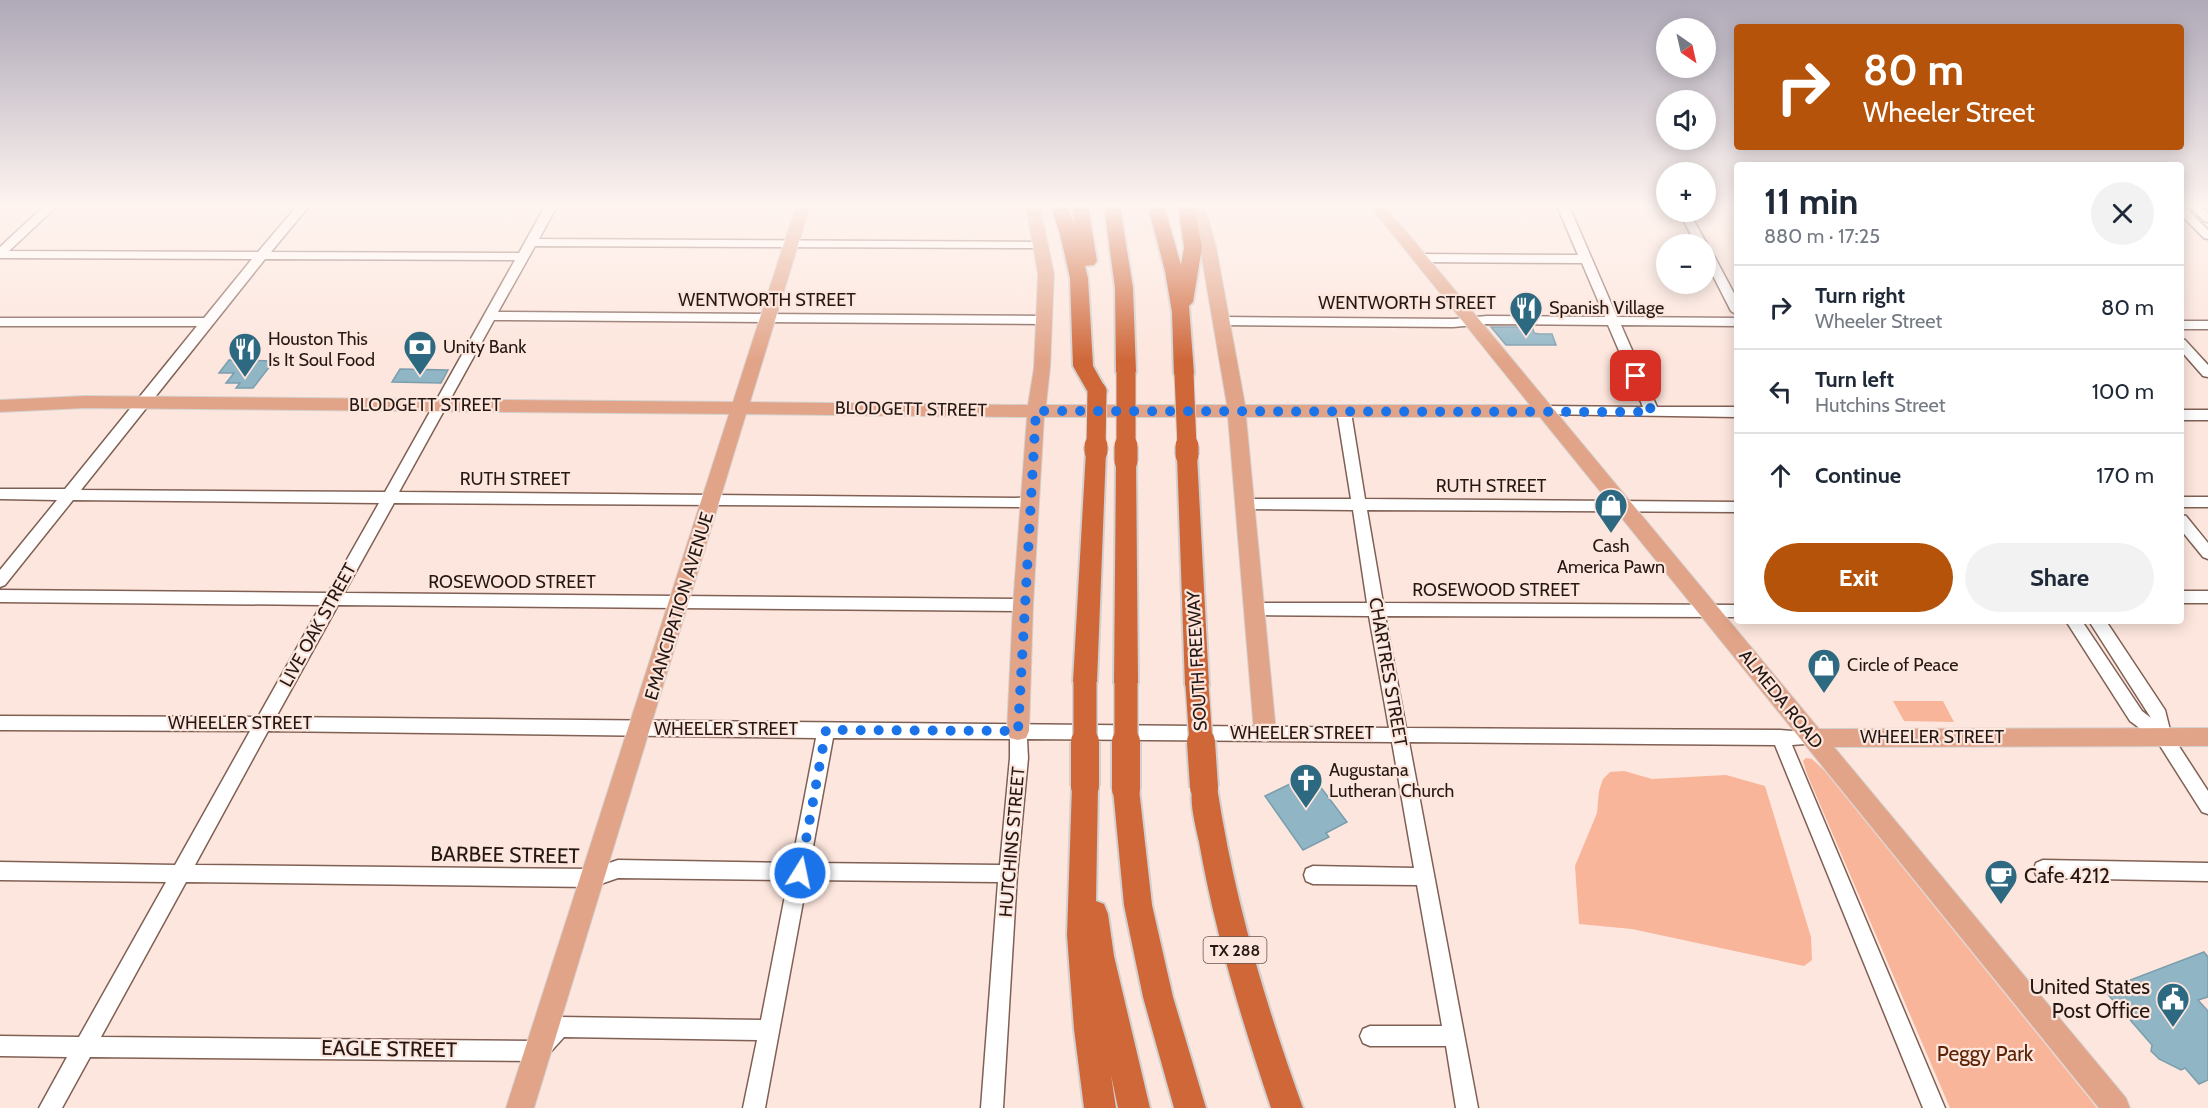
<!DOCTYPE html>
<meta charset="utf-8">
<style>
:root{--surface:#fff;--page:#f2f2f3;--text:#1f2937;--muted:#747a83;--line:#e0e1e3;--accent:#b45309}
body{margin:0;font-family:Cabin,sans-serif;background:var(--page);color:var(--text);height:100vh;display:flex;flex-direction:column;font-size:22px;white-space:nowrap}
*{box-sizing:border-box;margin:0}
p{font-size:20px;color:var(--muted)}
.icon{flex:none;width:33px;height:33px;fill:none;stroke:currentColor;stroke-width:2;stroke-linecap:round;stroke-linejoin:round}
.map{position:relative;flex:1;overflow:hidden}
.sheet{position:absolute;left:1734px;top:162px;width:450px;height:462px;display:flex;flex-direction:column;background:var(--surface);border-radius:6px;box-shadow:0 3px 15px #0003}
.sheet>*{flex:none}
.banner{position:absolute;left:1734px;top:24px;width:450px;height:126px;border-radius:6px;box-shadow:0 3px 15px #0003;background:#b45309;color:#fff;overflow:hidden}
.needle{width:39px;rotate:146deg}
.controls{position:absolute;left:1656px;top:18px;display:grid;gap:12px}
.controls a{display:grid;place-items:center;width:60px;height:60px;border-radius:50%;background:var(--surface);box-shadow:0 3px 15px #0003;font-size:30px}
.pin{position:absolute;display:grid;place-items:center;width:51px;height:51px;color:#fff;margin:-26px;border-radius:12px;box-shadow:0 3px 9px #0006}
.me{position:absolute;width:66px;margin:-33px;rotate:10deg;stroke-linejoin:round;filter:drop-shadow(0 0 4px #0008)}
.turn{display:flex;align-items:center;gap:21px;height:126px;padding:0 30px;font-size:27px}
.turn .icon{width:78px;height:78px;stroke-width:2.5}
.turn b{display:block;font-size:42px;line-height:51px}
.round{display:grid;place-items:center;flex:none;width:63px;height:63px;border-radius:32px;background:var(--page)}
.headline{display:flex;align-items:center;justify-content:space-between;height:102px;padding:0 30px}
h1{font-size:36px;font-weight:700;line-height:45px}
.cta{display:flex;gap:12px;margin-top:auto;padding:12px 30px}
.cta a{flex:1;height:69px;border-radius:36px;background:var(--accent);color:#fff;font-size:24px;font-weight:700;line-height:69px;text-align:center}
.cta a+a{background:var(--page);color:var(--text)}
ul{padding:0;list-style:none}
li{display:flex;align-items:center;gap:18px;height:84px;padding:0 30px;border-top:2px solid var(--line)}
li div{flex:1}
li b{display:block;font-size:22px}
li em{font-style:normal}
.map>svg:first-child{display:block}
.green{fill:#f8b599}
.building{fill:#90b5c5;stroke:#7a9eae;stroke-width:1.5}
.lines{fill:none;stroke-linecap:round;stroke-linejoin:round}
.minor-casing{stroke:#806054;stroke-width:3}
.major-casing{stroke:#d3d1d0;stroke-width:2}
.highway-casing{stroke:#d3d1d0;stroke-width:4}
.minor{fill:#fff;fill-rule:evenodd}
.major{fill:#e2a488;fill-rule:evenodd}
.highway{fill:#cf6739;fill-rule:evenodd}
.highway-bridge-far2-casing{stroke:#d3d1d0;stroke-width:21;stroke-linecap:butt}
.highway-bridge-far1-casing{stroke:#d3d1d0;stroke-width:26;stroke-linecap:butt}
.highway-bridge-casing{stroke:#d3d1d0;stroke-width:32;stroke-linecap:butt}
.highway-bridge-far2{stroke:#cf6739;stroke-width:19}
.highway-bridge-far1{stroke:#cf6739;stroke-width:23}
.highway-bridge{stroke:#cf6739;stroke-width:28}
.route{stroke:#1a73e8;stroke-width:10;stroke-dasharray:0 18}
.labels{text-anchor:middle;stroke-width:4.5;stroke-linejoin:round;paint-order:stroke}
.shield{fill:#fde6dd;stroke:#665650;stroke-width:1.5}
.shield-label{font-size:16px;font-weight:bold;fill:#251813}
.street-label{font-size:18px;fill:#251813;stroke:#fde6dd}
.poi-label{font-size:18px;fill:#251813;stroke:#fde6dd;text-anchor:start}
.near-street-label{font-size:21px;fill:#251813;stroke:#fde6dd}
.near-poi-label{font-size:21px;fill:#251813;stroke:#fde6dd;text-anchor:start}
.near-park-label{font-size:21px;fill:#5e2305;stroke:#fde6dd}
</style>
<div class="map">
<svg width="2208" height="1108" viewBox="0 0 2208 1108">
<rect width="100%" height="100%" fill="#fde6dd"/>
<!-- green -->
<g class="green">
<polygon points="1893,701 1943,701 1954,722 1904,721"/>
<polygon points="1806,758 1812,759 1824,770 2097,1108 1950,1108 1807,774 1803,761"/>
<polygon points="1624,771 1652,779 1726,775 1765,786 1811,937 1812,960 1804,966 1632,929 1579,924 1575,866 1597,813 1599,791 1603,779 1610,772"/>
</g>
<!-- building -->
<g class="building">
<polygon points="1491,327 1525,327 1526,329 1533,329 1534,333 1539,334 1552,334 1556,345 1506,345"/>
<polygon points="229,360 274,361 253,388 236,388 240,383 226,383 234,373 219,373"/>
<polygon points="400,369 448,370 441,383 392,382"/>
<polygon points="1313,777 1347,822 1326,833 1329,837 1303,850 1265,796 1290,784 1293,787"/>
<polygon points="2204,952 2208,957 2208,997 2198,1000 2208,1011 2208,1080 2199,1084 2185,1068 2181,1070 2159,1059 2151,1051 2152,1045 2104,990"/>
</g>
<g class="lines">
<defs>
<g id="minor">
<path d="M44,206H57L9,251L258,252L297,206H309L271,252L519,253L545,206H557L539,239L1040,242L1046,245L1040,248L535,246L498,312L1044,316L1050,320L1044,324L494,320L399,492L1030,498L1037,503L1035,507L394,503L344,593L1023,599L1028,601L1031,605L1028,609L1023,611L338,605L276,717L1389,728L1369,616L1255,615L1249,613L1247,609L1249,605L1255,603H1367L1353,510L1244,509L1237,504L1244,499H1351L1337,412L1339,409L1344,407L1351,412L1365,499L1737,502V512L1367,510L1383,603L1737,605V617L1385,616L1406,728L1780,730L1818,733L1821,738L1818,743L1792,745L1945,1108H1923L1775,745L1409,742L1478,1108H1456L1446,1046H1370L1363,1043L1360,1036L1363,1029L1370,1026H1442L1417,885L1313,884L1306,881L1304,875L1306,869L1313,866L1414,868L1392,742L1027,739L1028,758L1017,874L1003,1108H981L998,882L807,880L765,1108H743L757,1040L564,1037L545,1058L538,1061L90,1057L62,1108H39L67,1057L0,1056V1036L79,1037L166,882L0,880V862L175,865L250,731L0,730V716L258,717L321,605L0,602V590L328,593L379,503L73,500L5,585L0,587V570L57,500L0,499V489H65L197,326H0V318H204L252,259L0,258V247ZM265,259L515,260L385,492L81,490ZM268,731L816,738L792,863L618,860L592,869L195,865ZM833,738L1010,739V758L1000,865L810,863ZM618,878L788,880L761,1020L560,1017L553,1020L534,1041L101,1037L186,882L592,887Z"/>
<polygon points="1557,206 1569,206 1617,317 1737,318 1737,326 1621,325 1657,407 1737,407 1737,417 1539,414 1537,411 1539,408 1544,406 1643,407 1608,325 1487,324 1453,327 1222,325 1216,321 1222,317 1453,319 1487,316 1605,317 1582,263 1419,262 1413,258 1419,254 1578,255"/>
<polygon points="2181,206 2185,207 2208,230 2208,239 2204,238 2181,215"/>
<polygon points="2189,206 2201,206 2208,213 2208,222 2204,221"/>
<polygon points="1679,212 1689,212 1707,244 1706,246 1696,244"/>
<polygon points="1706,248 1712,252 1737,299 1737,315 1731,311 1706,262"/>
<rect x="2181" y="321" width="27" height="8"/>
<polygon points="2181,339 2185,340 2208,365 2208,377 2203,376 2181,351"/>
<rect x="2181" y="410" width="27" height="10"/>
<rect x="2181" y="497" width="27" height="10"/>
<polygon points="2181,515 2186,516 2208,543 2208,559 2203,557 2181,530"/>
<rect x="2181" y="591" width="27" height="12"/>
<polygon points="2066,621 2082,621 2142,711 2151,718 2089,621 2106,621 2165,710 2171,734 2208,791 2208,814 2202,812 2157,741 2130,721"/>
<polygon points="2043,860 2208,863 2208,881 2043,878 2036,875 2034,869 2036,863"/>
</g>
<polygon id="major" points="796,206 810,206 750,402 1028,405 1034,368 1038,274 1026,206 1040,206 1054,274 1050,368 1046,405 1227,405 1200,247 1191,206 1205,206 1216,247 1245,405 1530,405 1370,206 1385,206 1819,729 2208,728 2208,746 1834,747 2126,1098 2130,1108 2099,1108 1540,417 1246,417 1276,732 1273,739 1265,741 1257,739 1254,732 1228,417 1044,417 1033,605 1029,731 1026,738 1018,740 1010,738 1007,731 1013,605 1027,417 746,414 534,1108 506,1108 729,414 85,408 0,412 0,400 85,396 733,402"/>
<g id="highway">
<polygon points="1051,206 1067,206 1074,224 1072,206 1088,206 1097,261 1094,265 1085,266 1088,278 1093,366 1107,391 1104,396 1097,398 1090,396 1073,366 1070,278 1060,234"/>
<polygon points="1104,206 1120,206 1133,288 1136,372 1133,377 1126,378 1119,377 1116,372 1115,288"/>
<polygon points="1148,206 1164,206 1181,265 1184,247 1178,206 1194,206 1202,247 1193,302 1189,306 1194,374 1191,379 1184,380 1177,379 1174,374 1172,312 1165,271"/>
<polygon points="1096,444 1103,446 1106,451 1097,682 1094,689 1085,692 1076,689 1073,682 1086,451 1089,446"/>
<polygon points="1187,448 1194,450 1197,455 1209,685 1206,692 1197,695 1188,692 1185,685 1177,455 1180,450"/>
<polygon points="1126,454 1133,456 1136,461 1138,683 1135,690 1126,693 1117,690 1114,683 1116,461 1119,456"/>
<polygon points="1085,774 1094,778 1098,786 1096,901 1104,904 1108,914 1114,956 1150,1108 1118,1108 1111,1075 1116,1108 1084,1108 1074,1029 1067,935 1072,786 1076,778"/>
<path d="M1204,775L1213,779L1217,787C1234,898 1265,1003 1303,1108H1271C1242,1021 1215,933 1199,842C1195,823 1187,796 1195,779Z"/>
<polygon points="1126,777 1135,781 1139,789 1152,905 1173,997 1206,1108 1174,1108 1143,997 1124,905 1113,789 1117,781"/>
</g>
</defs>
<!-- minor casing -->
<use href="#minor" class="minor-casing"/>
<!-- major casing -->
<use href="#major" class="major-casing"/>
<!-- highway casing -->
<use href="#highway" class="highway-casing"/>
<!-- minor -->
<use href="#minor" class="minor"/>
<!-- major -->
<use href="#major" class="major"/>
<!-- highway -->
<use href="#highway" class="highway"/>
<defs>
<g id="highway-bridge-far2">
<polyline points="1126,372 1126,447"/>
<polyline points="1184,374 1187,447"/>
<polyline points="1096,447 1097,391"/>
</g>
<g id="highway-bridge-far1">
<polyline points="1126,446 1126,461"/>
<polyline points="1187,446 1187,455"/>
<polyline points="1096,451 1096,446"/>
<polyline points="1085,682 1085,743"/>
<polyline points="1126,683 1126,743"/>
<polyline points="1197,685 1201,743"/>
</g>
<g id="highway-bridge">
<polyline points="1085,742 1085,786"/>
<polyline points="1126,742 1126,789"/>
<polyline points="1201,742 1204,787"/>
</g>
</defs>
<!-- highway-bridge-far2 casing -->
<use href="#highway-bridge-far2" class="highway-bridge-far2-casing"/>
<!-- highway-bridge-far1 casing -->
<use href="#highway-bridge-far1" class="highway-bridge-far1-casing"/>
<!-- highway-bridge casing -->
<use href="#highway-bridge" class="highway-bridge-casing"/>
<!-- highway-bridge-far2 -->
<use href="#highway-bridge-far2" class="highway-bridge-far2"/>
<!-- highway-bridge-far1 -->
<use href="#highway-bridge-far1" class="highway-bridge-far1"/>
<!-- highway-bridge -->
<use href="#highway-bridge" class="highway-bridge"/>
</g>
<!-- sky -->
<linearGradient id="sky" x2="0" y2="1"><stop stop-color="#afa9b8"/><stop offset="0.57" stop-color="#fef4f0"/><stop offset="1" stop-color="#fef4f0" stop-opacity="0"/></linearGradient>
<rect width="2208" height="361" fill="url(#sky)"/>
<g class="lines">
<!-- route -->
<polyline class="route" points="800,873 826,730 1018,731 1036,411 1652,412 1636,376"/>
</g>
<!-- icons -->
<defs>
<symbol id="restaurant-pin" viewBox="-11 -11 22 30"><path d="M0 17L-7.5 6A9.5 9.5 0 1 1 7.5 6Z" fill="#2d6980" stroke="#fde6dd"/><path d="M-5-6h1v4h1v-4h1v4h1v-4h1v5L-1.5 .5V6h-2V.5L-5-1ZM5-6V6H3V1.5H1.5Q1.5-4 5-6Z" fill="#fff"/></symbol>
<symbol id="bank-pin" viewBox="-11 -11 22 30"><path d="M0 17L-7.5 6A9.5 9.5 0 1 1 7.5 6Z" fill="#2d6980" stroke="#fde6dd"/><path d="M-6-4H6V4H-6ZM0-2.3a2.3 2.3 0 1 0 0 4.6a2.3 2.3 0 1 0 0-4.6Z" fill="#fff"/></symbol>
<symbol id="shop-pin" viewBox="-11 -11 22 30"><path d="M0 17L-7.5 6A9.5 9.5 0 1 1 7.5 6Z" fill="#2d6980" stroke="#fde6dd"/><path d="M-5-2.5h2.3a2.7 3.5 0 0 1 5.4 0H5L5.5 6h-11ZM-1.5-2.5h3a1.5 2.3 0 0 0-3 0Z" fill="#fff"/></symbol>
<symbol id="church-pin" viewBox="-11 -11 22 30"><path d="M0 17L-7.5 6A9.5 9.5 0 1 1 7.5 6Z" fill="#2d6980" stroke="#fde6dd"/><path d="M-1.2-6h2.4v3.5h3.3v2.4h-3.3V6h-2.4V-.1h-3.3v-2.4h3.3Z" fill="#fff"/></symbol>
<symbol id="cafe-pin" viewBox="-11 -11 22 30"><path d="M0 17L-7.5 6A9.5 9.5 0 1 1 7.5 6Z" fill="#2d6980" stroke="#fde6dd"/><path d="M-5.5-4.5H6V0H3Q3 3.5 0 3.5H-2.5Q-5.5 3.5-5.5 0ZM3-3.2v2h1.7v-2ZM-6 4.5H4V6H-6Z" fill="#fff"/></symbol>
<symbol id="civic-pin" viewBox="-11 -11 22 30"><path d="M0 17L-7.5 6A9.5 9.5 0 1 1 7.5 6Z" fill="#2d6980" stroke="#fde6dd"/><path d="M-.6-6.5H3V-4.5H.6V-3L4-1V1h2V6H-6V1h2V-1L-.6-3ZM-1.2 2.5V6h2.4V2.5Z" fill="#fff"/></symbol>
</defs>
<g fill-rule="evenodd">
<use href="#restaurant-pin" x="1507" y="289" width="38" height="52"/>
<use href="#bank-pin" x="401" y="328" width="38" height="52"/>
<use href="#restaurant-pin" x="226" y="330" width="38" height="52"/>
<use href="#shop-pin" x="1592" y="486" width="38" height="52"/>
<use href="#shop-pin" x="1805" y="646" width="38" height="52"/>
<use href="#church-pin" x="1287" y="761" width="38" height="52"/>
<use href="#cafe-pin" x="1982" y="857" width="38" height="52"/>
<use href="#civic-pin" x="2154" y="980" width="38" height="52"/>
</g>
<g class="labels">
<!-- shield labels -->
<rect class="shield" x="1203.5" y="937" width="63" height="26" rx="4.5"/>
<g class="shield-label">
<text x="1235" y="956">TX 288</text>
</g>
<!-- street labels -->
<g class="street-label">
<text x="767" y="306">WENTWORTH STREET</text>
<text x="1407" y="309">WENTWORTH STREET</text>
<text x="425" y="411">BLODGETT STREET</text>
<text transform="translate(911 409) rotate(1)" y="6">BLODGETT STREET</text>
<text x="515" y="485">RUTH STREET</text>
<text x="1491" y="492">RUTH STREET</text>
<text x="512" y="588">ROSEWOOD STREET</text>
<text x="1496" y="596">ROSEWOOD STREET</text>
<text transform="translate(679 606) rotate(-73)" y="6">EMANCIPATION AVENUE</text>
<text transform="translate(318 625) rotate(-61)" y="6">LIVE OAK STREET</text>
<text transform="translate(1197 661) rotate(-93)" y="6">SOUTH FREEWAY</text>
<text transform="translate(1388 672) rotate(80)" y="6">CHARTRES STREET</text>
<text transform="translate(1781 699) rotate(51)" y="6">ALMEDA ROAD</text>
<text x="240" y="729">WHEELER STREET</text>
<text x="726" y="735">WHEELER STREET</text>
<text x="1302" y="739">WHEELER STREET</text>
<text x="1932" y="743">WHEELER STREET</text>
<text transform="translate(1012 842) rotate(-85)" y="6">HUTCHINS STREET</text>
</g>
<!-- poi labels -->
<g class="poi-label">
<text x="1549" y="314">Spanish Village</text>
<text x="268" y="345">Houston This<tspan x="268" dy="21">Is It Soul Food</tspan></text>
<text x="443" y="353">Unity Bank</text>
<text x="1611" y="552" text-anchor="middle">Cash<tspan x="1611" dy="21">America Pawn</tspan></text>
<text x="1847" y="671">Circle of Peace</text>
<text x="1329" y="776">Augustana<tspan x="1329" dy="21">Lutheran Church</tspan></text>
</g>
<!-- near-street labels -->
<g class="near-street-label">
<text transform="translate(505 855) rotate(1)" y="7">BARBEE STREET</text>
<text transform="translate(389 1049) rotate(1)" y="7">EAGLE STREET</text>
</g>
<!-- near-poi labels -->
<g class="near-poi-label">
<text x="2024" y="883">Cafe 4212</text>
<text x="2150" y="994" text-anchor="end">United States<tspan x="2150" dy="24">Post Office</tspan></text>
</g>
<!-- near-park labels -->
<g class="near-park-label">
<text x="1985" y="1061">Peggy Park</text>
</g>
</g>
</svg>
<div class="controls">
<a><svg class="needle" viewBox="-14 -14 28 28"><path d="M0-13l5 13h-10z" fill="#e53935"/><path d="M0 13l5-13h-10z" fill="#747a83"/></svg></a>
<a><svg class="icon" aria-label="sound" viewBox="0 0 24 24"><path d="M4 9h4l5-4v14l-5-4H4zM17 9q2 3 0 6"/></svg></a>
<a>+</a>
<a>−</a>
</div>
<div class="pin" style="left:1636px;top:376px;background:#d93025"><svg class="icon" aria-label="arrive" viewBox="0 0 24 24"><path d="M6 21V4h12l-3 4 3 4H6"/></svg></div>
<svg class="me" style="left:800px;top:873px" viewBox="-20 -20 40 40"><circle r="17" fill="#1a73e8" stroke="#fff" stroke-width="3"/><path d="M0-11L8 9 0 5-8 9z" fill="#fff"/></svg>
<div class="banner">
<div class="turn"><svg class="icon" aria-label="right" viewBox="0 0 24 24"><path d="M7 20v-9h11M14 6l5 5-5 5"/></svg><div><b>80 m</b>Wheeler Street</div></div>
</div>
<section class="sheet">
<div class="headline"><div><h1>11 min</h1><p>880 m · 17:25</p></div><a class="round"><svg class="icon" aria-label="close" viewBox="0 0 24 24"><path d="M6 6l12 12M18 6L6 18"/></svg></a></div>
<ul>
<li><svg class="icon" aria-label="right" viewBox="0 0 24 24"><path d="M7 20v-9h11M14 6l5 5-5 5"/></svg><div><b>Turn right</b><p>Wheeler Street</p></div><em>80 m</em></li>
<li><svg class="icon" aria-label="left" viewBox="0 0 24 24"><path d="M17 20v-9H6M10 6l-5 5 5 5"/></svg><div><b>Turn left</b><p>Hutchins Street</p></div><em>100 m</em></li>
<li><svg class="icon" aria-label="ahead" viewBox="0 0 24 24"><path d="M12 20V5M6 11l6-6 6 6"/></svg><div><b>Continue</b></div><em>170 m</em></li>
</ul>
<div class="cta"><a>Exit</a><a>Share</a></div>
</section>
</div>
